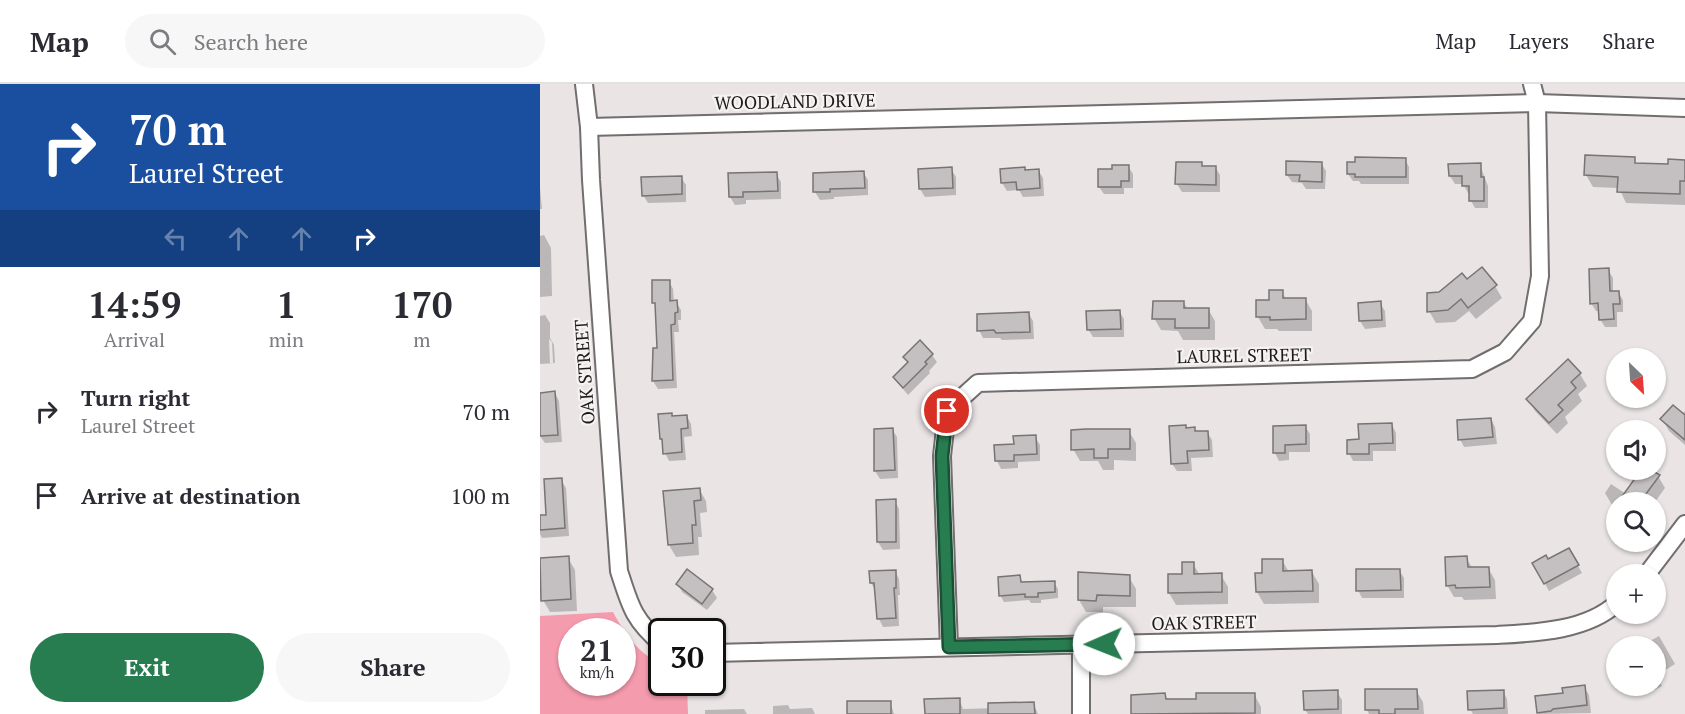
<!DOCTYPE html>
<meta charset="utf-8">
<style>
:root{--surface:#fff;--page:#f7f7f7;--text:#2b2b33;--muted:#7c7c81;--line:#e1e1e2;--accent:#287d50}
body{margin:0;font-family:"PT Serif",serif;background:var(--page);color:var(--text);height:100vh;display:flex;flex-direction:column;font-size:22px;white-space:nowrap}
*{box-sizing:border-box;margin:0}
p{font-size:20px;color:var(--muted)}
.icon{flex:none;width:33px;height:33px;fill:none;stroke:currentColor;stroke-width:2;stroke-linecap:round;stroke-linejoin:round}
.map{position:relative;flex:1;overflow:hidden}
.drawer{display:flex;flex-direction:column;background:var(--surface);width:540px}
.drawer>*{flex:none}
.banner{background:#1a4fa0;color:#fff;overflow:hidden}
.needle{width:39px;rotate:155deg}
.fabs{position:absolute;left:1066px;top:264px;display:grid;gap:12px}
.fabs a{display:grid;place-items:center;width:60px;height:60px;border-radius:50%;background:var(--surface);box-shadow:0 2px 4px #0004;font-size:30px}
.speed{position:absolute;left:18px;top:534px;display:flex;gap:12px;font-size:30px;font-weight:700;text-align:center}
.speed>*{display:grid;place-content:center;width:78px;height:78px;border-radius:50%;background:var(--surface);box-shadow:0 2px 4px #0004;line-height:1}
.speed small{font-size:15px;font-weight:400}
.speed .limit{border:3px solid #111;border-radius:9px;background:#fff;color:#111}
.pin{position:absolute;display:grid;place-items:center;width:51px;height:51px;color:#fff;margin:-26px;border:3px solid #fff;border-radius:50%;box-shadow:0 2px 6px #0007}
.me{position:absolute;width:66px;margin:-33px;rotate:269deg;stroke-linejoin:round;filter:drop-shadow(0 0 4px #0008)}
.turn{display:flex;align-items:center;gap:21px;height:126px;padding:0 30px;font-size:27px}
.turn .icon{width:78px;height:78px;stroke-width:2.5}
.turn b{display:block;font-size:42px;line-height:51px}
.lanes{display:flex;align-items:center;height:57px;padding:0 30px;background:#0003;justify-content:center;gap:30px;direction:ltr}
.lanes .off{opacity:.35}
.eta{display:flex;justify-content:space-evenly;align-items:center;height:102px;text-align:center}
.eta b{font-size:36px;font-weight:600;line-height:42px}
.primary-button{display:flex;gap:12px;margin-top:auto;padding:12px 30px}
.primary-button a{flex:1;height:69px;border-radius:36px;background:var(--accent);color:#fff;font-size:24px;font-weight:600;line-height:69px;text-align:center}
.primary-button a+a{background:var(--page);color:var(--text)}
ul{padding:0;list-style:none}
li{display:flex;align-items:center;gap:18px;height:84px;padding:0 30px}
li div{flex:1}
li b{display:block;font-size:22px}
li em{font-style:normal}
header{display:flex;align-items:center;gap:36px;box-sizing:border-box;height:84px;padding:0 30px;background:var(--surface);border-bottom:2px solid var(--line)}
header strong{font-size:28px}
nav{display:flex;gap:33px;margin-inline-start:auto;font-size:21px}
.search{width:420px;height:54px;background:var(--page);display:flex;align-items:center;gap:15px;box-sizing:border-box;padding:0 21px;border-radius:33px;color:var(--muted);font-size:22px}
main{display:flex;flex:1;min-height:0}
.map>svg:first-child{display:block}
.green{fill:#f59bae;fill-rule:evenodd}
.shadow{fill:#0003;fill-rule:evenodd}
.building{fill:#c4bfc0;stroke:#787474;stroke-width:1.5}
.lines{fill:none;stroke-linecap:round;stroke-linejoin:round}
.minor-casing{stroke:#726d6e;stroke-width:20}
.minor{stroke:#fff;stroke-width:16}
.route-casing{stroke:#1a5134;stroke-width:15}
.route{stroke:#287d50;stroke-width:10}
.labels{text-anchor:middle;stroke-width:4.5;stroke-linejoin:round;paint-order:stroke}
.street-label{font-size:18px;fill:#1c1a1a;stroke:#f7f2f2}
</style>
<header>
<strong>Map</strong>
<div class="search"><svg class="icon" aria-label="search" viewBox="0 0 24 24"><circle cx="10" cy="10" r="6"/><path d="M15 15l6 6"/></svg>Search here</div>
<nav><a>Map</a><a>Layers</a><a>Share</a></nav>
</header>
<main>
<section class="drawer">
<div class="banner">
<div class="turn"><svg class="icon" aria-label="right" viewBox="0 0 24 24"><path d="M7 20v-9h11M14 6l5 5-5 5"/></svg><div><b>70 m</b>Laurel Street</div></div>
<div class="lanes"><svg class="icon off" aria-label="left" viewBox="0 0 24 24"><path d="M17 20v-9H6M10 6l-5 5 5 5"/></svg><svg class="icon off" aria-label="ahead" viewBox="0 0 24 24"><path d="M12 20V5M6 11l6-6 6 6"/></svg><svg class="icon off" aria-label="ahead" viewBox="0 0 24 24"><path d="M12 20V5M6 11l6-6 6 6"/></svg><svg class="icon" aria-label="right" viewBox="0 0 24 24"><path d="M7 20v-9h11M14 6l5 5-5 5"/></svg></div>
</div>
<div class="eta">
<div><b>14:59</b><p>Arrival</p></div>
<div><b>1</b><p>min</p></div>
<div><b>170</b><p>m</p></div>
</div>
<ul>
<li><svg class="icon" aria-label="right" viewBox="0 0 24 24"><path d="M7 20v-9h11M14 6l5 5-5 5"/></svg><div><b>Turn right</b><p>Laurel Street</p></div><em>70 m</em></li>
<li><svg class="icon" aria-label="arrive" viewBox="0 0 24 24"><path d="M6 21V4h12l-3 4 3 4H6"/></svg><div><b>Arrive at destination</b></div><em>100 m</em></li>
</ul>
<div class="primary-button"><a>Exit</a><a>Share</a></div>
</section>
<div class="map">
<svg width="1145" height="630" viewBox="0 0 1145 630">
<rect width="100%" height="100%" fill="#eae4e5"/>
<!-- green -->
<path class="green" d="M73,528C84,549 99,570 121,580L122,598L147,599L148,630H0V532ZM32,548H82V598H32Z"/>
<!-- shadow -->
<g class="shadow">
<polygon points="865,75 869,83 869,100 821,100 819,97 813,97 808,90"/>
<polygon points="1094,75 1097,80 1130,82 1145,77 1145,121 1086,119 1079,104 1053,103 1046,91"/>
<polygon points="637,79 661,79 663,83 675,83 680,91 680,108 642,108 637,100"/>
<polygon points="781,79 786,87 785,105 766,105 762,99 752,98 747,91"/>
<polygon points="940,81 948,102 948,124 935,124 931,117 931,109 928,109 923,100 915,100 910,92"/>
<polygon points="588,82 593,90 593,104 584,104 584,110 564,110 559,103 573,87"/>
<polygon points="411,85 416,93 416,111 385,113 380,105"/>
<polygon points="498,86 503,94 504,112 483,113 479,106 467,107 462,99 486,87"/>
<polygon points="323,88 328,96 328,111 294,113 294,115 280,116 275,108 274,91"/>
<polygon points="236,90 241,98 241,115 206,116 206,120 195,121 190,113"/>
<polygon points="141,93 146,101 146,118 108,119 103,111"/>
<polygon points="0,104 2,125 0,125"/>
<polygon points="4,151 11,164 12,212 0,213 0,152"/>
<polygon points="1068,186 1073,194 1073,209 1078,208 1083,216 1083,228 1077,228 1077,243 1065,243 1060,235 1060,227 1056,227 1051,219"/>
<polygon points="129,197 133,205 134,218 136,218 141,226 141,236 138,236 139,248 134,248 137,304 118,305 113,297 114,265 118,265 117,224 114,219"/>
<polygon points="927,197 955,202 962,214 936,235 929,227 915,238 896,239 889,227 899,210"/>
<polygon points="742,208 746,215 765,215 772,227 772,247 739,247 737,245 725,245 718,233 731,217"/>
<polygon points="643,218 648,225 668,225 675,237 675,256 643,256 638,247 621,246 614,234"/>
<polygon points="840,219 845,227 846,243 825,245 820,237 819,220"/>
<polygon points="579,227 584,235 584,253 553,253 548,245"/>
<polygon points="489,230 493,237 494,255 462,256 460,254 443,254 439,246"/>
<path d="M5,231L10,239V254L14,261L15,279L0,280V232ZM9,255L12,258L13,279H10Z"/>
<polygon points="392,271 397,278 389,287 390,289 368,311 354,294 369,279 365,273"/>
<polygon points="1040,290 1047,302 1038,310 1042,317 1025,333 1028,339 1017,350 995,327 988,315"/>
<polygon points="15,309 19,317 22,358 5,359 0,352 0,310"/>
<polygon points="1145,327 1145,361 1129,347 1122,335 1142,330"/>
<polygon points="147,332 151,340 152,352 144,353 146,376 129,377 125,369 124,360 121,355 133,333"/>
<polygon points="951,335 955,343 957,360 924,363 920,355"/>
<polygon points="852,341 856,349 856,367 833,367 833,377 813,377 809,369 820,357"/>
<polygon points="765,342 770,350 770,368 749,368 749,376 739,377 735,369"/>
<polygon points="352,345 357,353 358,394 340,395 335,387 335,346"/>
<polygon points="647,345 654,345 656,349 667,348 672,356 673,373 651,374 652,387 637,387 632,380"/>
<polygon points="589,347 596,359 596,377 574,376 574,386 563,386 558,377 540,377 533,365"/>
<polygon points="495,353 500,361 500,377 478,378 478,384 461,385 457,377 475,362"/>
<polygon points="1103,386 1109,386 1118,392 1125,404 1115,418 1077,418 1077,425 1072,421 1065,409 1071,400 1086,410"/>
<polygon points="21,396 26,404 29,452 2,454 0,450 0,432 8,432"/>
<polygon points="159,405 166,417 167,428 160,429 162,453 158,453 159,471 136,473 129,461"/>
<polygon points="355,417 359,425 360,465 343,466 338,458"/>
<polygon points="1029,466 1042,489 1009,507 994,479 1008,477"/>
<polygon points="28,474 35,486 37,527 10,528 3,516 2,498 0,498 0,475"/>
<polygon points="926,474 933,485 948,484 955,496 956,515 924,516 922,513 914,513 907,501"/>
<polygon points="742,476 749,488 772,488 779,500 779,519 724,520 717,508 724,491"/>
<polygon points="653,480 660,491 681,491 688,503 688,520 636,521 629,509"/>
<polygon points="859,486 864,494 864,514 822,514 818,506"/>
<polygon points="355,487 359,495 360,511 358,511 359,542 343,543 339,535 336,507 331,499"/>
<polygon points="540,490 589,493 596,505 596,523 563,523 563,528 546,528 539,516"/>
<polygon points="480,493 483,500 514,499 518,505 518,514 501,516 501,519 491,519 489,516 464,518 460,511"/>
<polygon points="138,500 172,506 177,514 167,526 142,508"/>
<polygon points="1119,552 1135,580 1116,592 1122,602 1114,606 1111,602 1116,602 1116,562 1101,562"/>
<polygon points="1090,602 1107,602 1095,609"/>
<polygon points="1044,603 1049,611 1051,629 999,630 998,628 1025,610"/>
<polygon points="876,606 883,618 884,630 829,630 827,626"/>
<polygon points="963,607 967,615 968,630 933,630 930,625"/>
<polygon points="797,608 802,616 802,630 768,630 765,626"/>
<polygon points="714,610 721,623 721,630 593,630 592,612 625,611 628,617 657,616"/>
<polygon points="419,615 423,625 457,624 493,619 498,630 386,630"/>
<polygon points="350,618 354,630 309,630"/>
<polygon points="248,621 250,625 272,624 275,630 233,630 233,622"/>
<polygon points="204,625 207,630 165,630 165,626"/>
</g>
<!-- building -->
<g class="building">
<polygon points="1045,71 1095,73 1095,79 1128,80 1128,75 1145,76 1145,97 1140,97 1140,110 1077,108 1078,93 1044,91"/>
<polygon points="815,73 866,74 866,93 815,93 815,90 807,90 807,78 815,78"/>
<polygon points="746,77 782,78 782,98 759,97 760,91 746,91"/>
<polygon points="636,78 662,78 662,82 676,82 676,101 635,100"/>
<polygon points="941,79 941,93 944,93 944,117 929,117 929,102 922,102 922,92 909,92 908,80"/>
<polygon points="572,81 589,81 589,97 581,97 581,103 558,103 558,85 572,85"/>
<polygon points="412,83 413,104 379,105 378,85"/>
<polygon points="485,83 485,86 499,85 500,104 477,106 476,98 461,99 460,85"/>
<polygon points="324,87 325,104 290,105 290,108 273,108 273,89"/>
<polygon points="237,88 238,107 203,108 203,113 189,113 188,89"/>
<polygon points="142,92 142,110 102,112 101,93"/>
<polygon points="942,183 957,201 928,224 921,215 908,226 887,228 887,209 899,208 922,189 927,195"/>
<polygon points="1069,184 1070,207 1079,207 1080,220 1073,220 1074,235 1059,236 1058,219 1050,220 1049,185"/>
<polygon points="112,196 130,196 130,217 137,216 138,228 135,229 135,240 131,241 133,296 112,297 113,264 117,264 115,219 112,219"/>
<polygon points="729,206 743,206 743,214 766,214 766,235 730,236 730,233 716,233 716,216 729,216"/>
<polygon points="613,217 644,217 644,224 669,224 669,244 635,244 635,235 612,235"/>
<polygon points="841,217 842,236 819,237 818,219"/>
<polygon points="580,226 581,245 547,246 546,227"/>
<polygon points="489,228 490,248 456,249 454,246 437,247 437,230"/>
<polygon points="380,256 393,270 385,278 387,280 363,304 353,293 368,278 363,273"/>
<polygon points="1028,275 1041,289 1031,298 1036,304 1018,321 1023,326 1009,339 986,315"/>
<polygon points="15,307 18,351 0,352 0,309"/>
<polygon points="1133,321 1145,331 1145,356 1120,335"/>
<polygon points="132,329 132,332 147,331 148,344 141,345 142,368 123,370 122,355 120,355 118,330"/>
<polygon points="951,334 953,353 918,356 917,336"/>
<polygon points="852,339 853,359 829,360 829,370 807,370 807,356 819,355 818,340"/>
<polygon points="646,341 646,344 655,343 655,347 668,347 669,366 647,367 648,379 631,380 629,342"/>
<polygon points="766,341 766,360 745,361 745,369 733,369 733,342"/>
<polygon points="353,344 355,386 334,387 334,345"/>
<polygon points="546,345 590,345 590,365 568,365 568,374 554,374 554,365 531,366 531,346"/>
<polygon points="496,351 497,370 474,371 474,377 455,377 454,361 474,360 473,352"/>
<polygon points="1101,386 1111,386 1120,391 1100,418 1078,418"/>
<polygon points="22,394 25,444 0,446 0,431 6,431 4,395"/>
<polygon points="160,404 161,416 154,417 156,441 152,441 153,459 128,461 123,407"/>
<polygon points="356,415 356,458 337,458 336,416"/>
<polygon points="1029,464 1039,481 1004,500 992,479 1006,471 1008,475"/>
<polygon points="29,472 31,515 1,517 0,474"/>
<polygon points="927,472 928,483 949,483 950,503 916,504 915,501 906,502 905,473"/>
<polygon points="722,475 743,475 743,487 772,486 773,507 716,508 715,489 722,489"/>
<polygon points="642,478 654,478 654,490 682,489 682,508 628,509 628,490 642,490"/>
<polygon points="147,485 173,505 162,520 136,500"/>
<polygon points="816,485 860,485 861,506 816,507"/>
<polygon points="356,486 356,504 354,504 356,534 337,535 334,499 330,499 329,487"/>
<polygon points="538,488 590,491 590,512 557,511 556,517 538,516"/>
<polygon points="480,491 481,498 515,497 515,508 498,509 498,513 485,513 485,510 459,512 458,493"/>
<polygon points="1045,601 1047,621 1013,625 1011,627 997,629 995,612 1023,609 1022,604"/>
<polygon points="825,605 877,605 878,625 855,625 855,630 839,630 839,626 825,626"/>
<polygon points="798,606 798,625 764,626 763,607"/>
<polygon points="964,606 964,624 928,626 927,607"/>
<polygon points="625,609 626,615 656,615 656,609 715,609 715,629 591,630 591,611"/>
<polygon points="420,614 420,630 385,630 384,615"/>
<rect x="307" y="617" width="44" height="13"/>
<polygon points="494,618 495,630 448,630 448,619"/>
</g>
<g class="lines">
<defs>
<g id="minor">
<path d="M44,0L49,43L51,96L79,487C90,521 93,536 122,560"/>
<polyline points="49,43 997,19 1145,24"/>
<polyline points="1107,490 1145,440"/>
<polyline points="541,561 541,630"/>
<polyline points="409,563 402,372 407,327 438,299 932,285 965,268 992,237 1000,192 997,19 992,0"/>
<path d="M172,569L957,551C995,549 1047,547 1077,519"/>
</g>
</defs>
<!-- minor casing -->
<use href="#minor" class="minor-casing"/>
<!-- minor -->
<use href="#minor" class="minor"/>
</g>
<g class="lines">
<defs>
<polyline id="route" points="407,327 402,372 409,563 564,560"/>
</defs>
<!-- route casing -->
<use href="#route" class="route-casing"/>
<!-- route -->
<use href="#route" class="route"/>
</g>
<g class="labels">
<!-- street labels -->
<g class="street-label">
<text transform="translate(255 18) rotate(-1)" y="6">WOODLAND DRIVE</text>
<text transform="translate(704 272) rotate(-1)" y="6">LAUREL STREET</text>
<text transform="translate(45 288) rotate(-94)" y="6">OAK STREET</text>
<text transform="translate(664 539) rotate(-1)" y="6">OAK STREET</text>
</g>
</g>
</svg>
<div class="fabs">
<a><svg class="needle" viewBox="-14 -14 28 28"><path d="M0-13l5 13h-10z" fill="#e53935"/><path d="M0 13l5-13h-10z" fill="#7c7c81"/></svg></a>
<a><svg class="icon" aria-label="sound" viewBox="0 0 24 24"><path d="M4 9h4l5-4v14l-5-4H4zM17 9q2 3 0 6"/></svg></a>
<a><svg class="icon" aria-label="search" viewBox="0 0 24 24"><circle cx="10" cy="10" r="6"/><path d="M15 15l6 6"/></svg></a>
<a>+</a>
<a>−</a>
</div>
<div class="speed"><div>21<small>km/h</small></div><div class="limit">30</div></div>
<div class="pin" style="left:407px;top:327px;background:#d93025"><svg class="icon" aria-label="arrive" viewBox="0 0 24 24"><path d="M6 21V4h12l-3 4 3 4H6"/></svg></div>
<svg class="me" style="left:564px;top:560px" viewBox="-20 -20 40 40"><circle r="19" fill="#fff"/><path d="M0-13L10 11 0 6-10 11z" fill="#287d50"/></svg>
</div>
</main>
